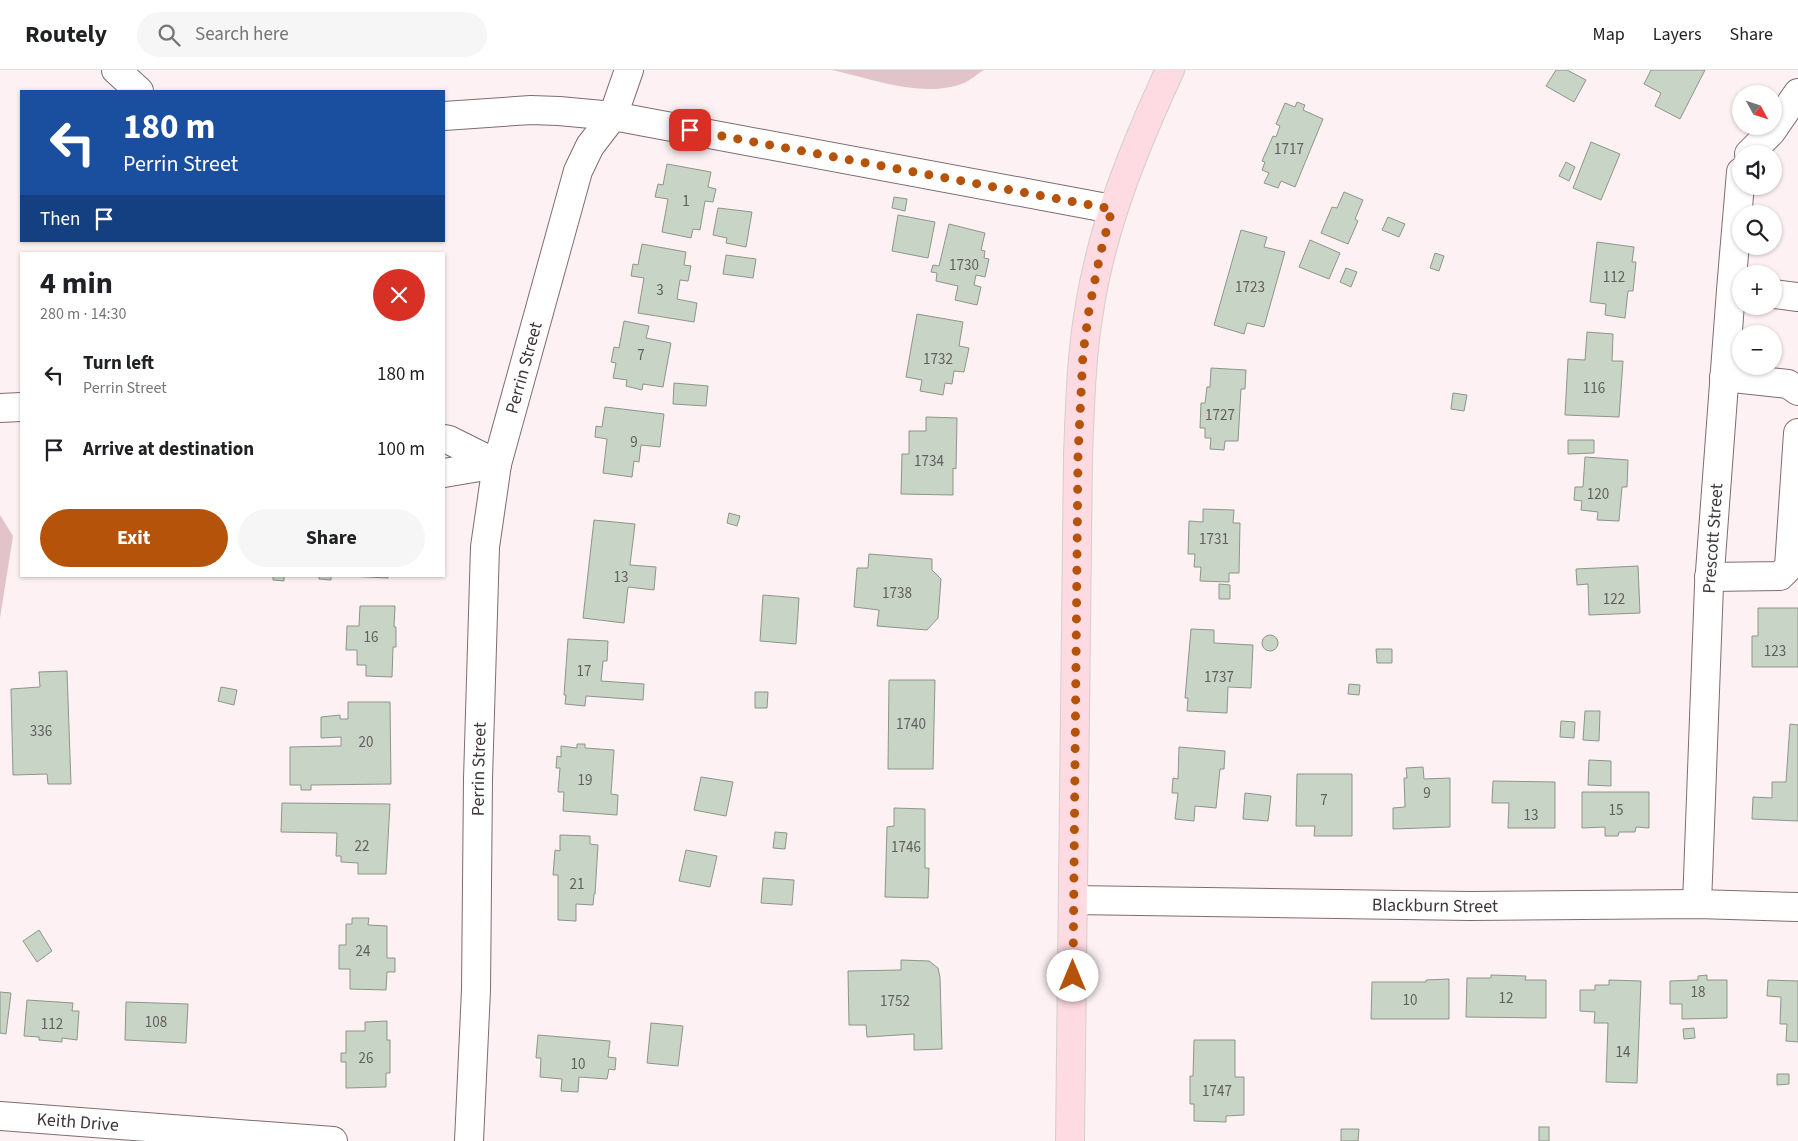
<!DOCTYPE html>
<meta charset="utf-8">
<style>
:root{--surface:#fff;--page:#f6f6f6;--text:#202124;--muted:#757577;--line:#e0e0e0;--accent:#b45309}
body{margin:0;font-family:"Source Sans 3",sans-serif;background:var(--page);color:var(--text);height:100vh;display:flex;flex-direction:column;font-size:19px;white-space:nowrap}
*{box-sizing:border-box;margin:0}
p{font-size:16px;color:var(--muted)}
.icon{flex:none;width:28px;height:28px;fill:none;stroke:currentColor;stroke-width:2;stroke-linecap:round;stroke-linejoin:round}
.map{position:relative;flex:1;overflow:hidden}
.details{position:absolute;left:20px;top:182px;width:425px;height:325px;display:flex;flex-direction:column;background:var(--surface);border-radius:0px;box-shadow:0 1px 4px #0004}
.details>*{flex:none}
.banner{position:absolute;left:20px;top:20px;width:425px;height:152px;border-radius:0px;box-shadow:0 1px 4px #0004;background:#1a4fa0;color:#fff;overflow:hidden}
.needle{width:32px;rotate:130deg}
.tools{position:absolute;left:1732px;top:15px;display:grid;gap:10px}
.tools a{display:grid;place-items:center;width:50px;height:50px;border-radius:50%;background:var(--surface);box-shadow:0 1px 4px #0004;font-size:25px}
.pin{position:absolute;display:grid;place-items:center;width:42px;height:42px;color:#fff;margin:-21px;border-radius:10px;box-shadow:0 2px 8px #0006}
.me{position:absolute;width:55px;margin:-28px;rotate:0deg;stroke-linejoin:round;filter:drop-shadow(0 0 4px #0008)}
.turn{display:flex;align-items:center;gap:18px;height:105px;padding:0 20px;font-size:22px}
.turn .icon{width:65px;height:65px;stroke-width:2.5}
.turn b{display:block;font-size:35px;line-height:42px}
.then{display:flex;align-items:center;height:48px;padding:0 20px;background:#0003;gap:10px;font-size:19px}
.round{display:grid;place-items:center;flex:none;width:52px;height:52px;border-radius:26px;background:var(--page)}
.headline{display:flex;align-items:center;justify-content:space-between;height:85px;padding:0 20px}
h1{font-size:30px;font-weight:700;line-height:38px}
.cta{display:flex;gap:10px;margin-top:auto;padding:10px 20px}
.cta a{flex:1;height:58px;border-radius:30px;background:var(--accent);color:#fff;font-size:20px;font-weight:700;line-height:58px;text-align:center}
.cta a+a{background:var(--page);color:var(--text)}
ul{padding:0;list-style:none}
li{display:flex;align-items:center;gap:15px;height:75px;padding:0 20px}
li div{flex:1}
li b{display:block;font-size:19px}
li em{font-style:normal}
header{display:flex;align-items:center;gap:30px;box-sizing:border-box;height:70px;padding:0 25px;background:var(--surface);border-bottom:1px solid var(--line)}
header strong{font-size:24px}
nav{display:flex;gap:28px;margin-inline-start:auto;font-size:18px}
.search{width:350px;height:45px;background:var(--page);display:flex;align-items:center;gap:12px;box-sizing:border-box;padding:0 18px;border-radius:28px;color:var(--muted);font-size:19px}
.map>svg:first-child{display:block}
.green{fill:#e3c3ca}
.building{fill:#c8d4c6;stroke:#8c9689}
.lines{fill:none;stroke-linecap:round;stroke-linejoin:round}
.minor-casing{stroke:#7e6d70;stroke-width:30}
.major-casing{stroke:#d1cfcf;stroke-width:30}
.minor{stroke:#fff;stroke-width:28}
.major{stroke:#fedae2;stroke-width:28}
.route{stroke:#b45309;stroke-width:9;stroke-dasharray:0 16.2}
.labels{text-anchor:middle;stroke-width:5;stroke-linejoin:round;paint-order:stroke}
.number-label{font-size:15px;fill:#615e5c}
.street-label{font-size:18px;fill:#3f3739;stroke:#fff}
</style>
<header>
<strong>Routely</strong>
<div class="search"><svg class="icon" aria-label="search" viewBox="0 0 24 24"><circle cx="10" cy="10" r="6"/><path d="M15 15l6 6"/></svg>Search here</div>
<nav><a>Map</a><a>Layers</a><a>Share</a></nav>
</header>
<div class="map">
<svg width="1798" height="1071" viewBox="0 0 1798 1071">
<rect width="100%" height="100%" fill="#fdf1f3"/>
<!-- green -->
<g class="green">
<path d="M832,0H984C977,4 971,10 964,13C924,29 873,9 832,0Z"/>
<polygon points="0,445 13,466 0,548"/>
</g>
<!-- building -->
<g class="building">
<polygon points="1556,0 1567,0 1586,10 1574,32 1546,16"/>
<polygon points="1651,0 1705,0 1680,49 1655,36 1661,23 1644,14"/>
<polygon points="1297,32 1305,35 1303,40 1323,49 1295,117 1281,111 1278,118 1264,113 1269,103 1262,100 1265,92 1262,91 1273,66 1276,67 1280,56 1276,54 1285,33 1295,37"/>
<polygon points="1591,72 1620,84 1601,130 1573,118"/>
<polygon points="1566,92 1575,97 1569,111 1559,106"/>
<polygon points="667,94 711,102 708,117 716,119 713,132 705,131 700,160 693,159 691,168 662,162 668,129 655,127 658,114 663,115"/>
<polygon points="1344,122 1363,130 1355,149 1358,151 1348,174 1321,163 1332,137 1337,138"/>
<polygon points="894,127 907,129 905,141 892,138"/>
<polygon points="718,138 752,142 746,177 726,173 727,168 713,165"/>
<polygon points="898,145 935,152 928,188 892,181"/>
<polygon points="1388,147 1405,154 1399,167 1382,160"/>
<polygon points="949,154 985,163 981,180 985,181 984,188 989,189 985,207 976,205 974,215 981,217 977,235 955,230 958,216 936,211 937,203 931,202 933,195 939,196"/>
<polygon points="1241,160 1267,167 1264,177 1285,182 1264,257 1247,253 1244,264 1214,255"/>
<polygon points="1310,170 1340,183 1329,209 1299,197"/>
<polygon points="1597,172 1634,177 1632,192 1636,192 1633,221 1628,221 1625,248 1605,245 1606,234 1590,232"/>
<polygon points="642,174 686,182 684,195 691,196 688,211 680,210 677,229 697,233 694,252 638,243 644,208 631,206 633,194 638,195"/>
<polygon points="1435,183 1444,186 1439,201 1430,198"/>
<polygon points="726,185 756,189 753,208 723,204"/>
<polygon points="1346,198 1357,202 1351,217 1340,212"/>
<polygon points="917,244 963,252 959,276 969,278 964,302 954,301 952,314 945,313 943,325 920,321 922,310 906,307"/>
<polygon points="624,251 649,256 646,268 671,273 663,317 643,314 642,320 626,316 627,310 613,308 616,293 611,292 614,277 619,278"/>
<polygon points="1587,262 1613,264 1612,291 1623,291 1619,347 1565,345 1568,289 1585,290"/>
<polygon points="1211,298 1246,300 1245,319 1241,319 1238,371 1225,371 1224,380 1210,379 1211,368 1205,368 1205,358 1200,358 1201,333 1205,333 1207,317 1210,317"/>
<polygon points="674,313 708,316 706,336 673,334"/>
<polygon points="1453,323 1467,325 1464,341 1451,339"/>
<polygon points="605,337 664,344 660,377 641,375 639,392 634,391 632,407 603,403 607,369 595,367 596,356 602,357"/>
<polygon points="926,347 957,348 956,399 953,398 953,425 901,424 902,384 909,384 909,361 926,361"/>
<polygon points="1568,370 1594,370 1594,383 1568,384"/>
<polygon points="1585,387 1628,390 1627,417 1622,417 1619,451 1597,450 1598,442 1581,440 1582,431 1574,430 1575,417 1583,417"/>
<polygon points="1203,439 1234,440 1233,453 1240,453 1239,503 1229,503 1229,512 1200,511 1201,497 1194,497 1195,484 1188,484 1189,451 1203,452"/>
<polygon points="729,443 740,446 737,456 727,453"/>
<polygon points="594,450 635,454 630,495 656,497 654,520 628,517 624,553 583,548"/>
<polygon points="869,484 932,489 932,500 941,509 938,548 927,560 877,556 879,540 854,537 857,498 868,498"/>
<polygon points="1638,496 1640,543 1589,545 1588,514 1577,515 1576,499"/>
<polygon points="273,506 284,506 284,511 273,510"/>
<polygon points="319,506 331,506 331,510 319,509"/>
<polygon points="349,506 388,506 388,508"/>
<polygon points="1219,514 1230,515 1230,529 1219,529"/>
<polygon points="763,525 799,528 796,574 760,571"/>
<polygon points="360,536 395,536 394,557 396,557 396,577 393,577 392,607 366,606 366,595 357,595 357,580 346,580 347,556 359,556"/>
<polygon points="1758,538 1798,538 1798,597 1752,597 1752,566 1758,566"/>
<polygon points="1191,559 1214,560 1214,573 1253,575 1251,618 1228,617 1227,643 1187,641 1188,628 1185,628"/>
<circle cx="1270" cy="573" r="8"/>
<polygon points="568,569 608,571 607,591 603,591 601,611 644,614 643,630 586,626 585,636 565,634 566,625 564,625"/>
<polygon points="1376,579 1392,579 1392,593 1377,593"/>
<polygon points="67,601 71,714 48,714 47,704 13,705 11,619 40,617 39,602"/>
<polygon points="889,610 935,610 933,699 888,699"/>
<polygon points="1349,614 1360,615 1359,625 1348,624"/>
<polygon points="221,617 237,620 234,635 218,631"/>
<polygon points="755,622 768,622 767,638 755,638"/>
<polygon points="348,632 390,632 391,714 311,715 311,720 301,720 301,715 290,715 290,677 341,676 341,667 321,668 321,647 340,645 340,649 348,649"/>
<polygon points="1585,641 1600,641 1599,671 1583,670"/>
<polygon points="1561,651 1575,652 1574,668 1560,667"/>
<polygon points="1790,654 1798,655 1798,751 1752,749 1753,727 1772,728 1772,712 1786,712"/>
<polygon points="577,674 585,674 585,678 614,680 611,724 618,725 617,745 563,741 564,722 558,722 560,698 556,698 557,686 561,687 561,676 577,678"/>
<polygon points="1179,677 1225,681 1224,699 1220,699 1216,738 1195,736 1194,751 1175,749 1178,723 1172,723 1173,708 1178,709"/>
<polygon points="1589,690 1611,691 1611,716 1588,715"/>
<polygon points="1423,697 1424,709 1450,708 1450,757 1393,759 1393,738 1405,737 1404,708 1407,708 1406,698"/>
<polygon points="1297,704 1352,704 1352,766 1314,766 1315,756 1296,756"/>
<polygon points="701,707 733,712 726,746 694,740"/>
<polygon points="1493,711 1555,712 1555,758 1508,758 1509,733 1492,733"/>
<polygon points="1582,722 1649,722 1649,758 1636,757 1635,762 1619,762 1618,766 1605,766 1605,757 1582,758"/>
<polygon points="1245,723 1271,726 1268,751 1243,749"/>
<polygon points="282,733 390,734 386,804 358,804 358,793 341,792 341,786 336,786 337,763 281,762"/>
<polygon points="894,738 925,739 925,798 929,798 928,828 885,827 887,757 894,756"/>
<polygon points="775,762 787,763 785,779 773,778"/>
<polygon points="560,765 590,766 590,774 598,775 595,824 594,824 593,835 576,834 576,851 558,850 558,805 553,805 555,780 560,781"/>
<polygon points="686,780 717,786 710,817 679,811"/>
<polygon points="763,808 794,810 792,835 761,833"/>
<polygon points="352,848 369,848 368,855 387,856 387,888 395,888 395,902 387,902 386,920 350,919 350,899 339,899 339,875 346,875 346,854 352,854"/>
<polygon points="39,860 52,881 37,892 23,871"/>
<polygon points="901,890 929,891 938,898 940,907 942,979 914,980 914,964 867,967 866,955 849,955 848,901 901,900"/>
<polygon points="1491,905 1526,906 1525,910 1546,910 1546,948 1466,947 1467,908 1491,908"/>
<polygon points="1707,905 1707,910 1727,910 1727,948 1682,949 1682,934 1670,934 1670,911 1698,910 1698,906"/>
<polygon points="1449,909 1449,949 1371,949 1372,912 1426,912 1426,910"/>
<polygon points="1609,910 1641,911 1637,1013 1606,1012 1608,953 1594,953 1595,942 1580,941 1580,920 1595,920 1595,915 1609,915"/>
<polygon points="1768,910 1798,911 1798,972 1786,971 1787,954 1780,954 1781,927 1767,926"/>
<polygon points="0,922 11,923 6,964 0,963"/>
<polygon points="27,930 73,933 72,941 79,941 77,970 62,968 62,972 39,970 39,967 24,966"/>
<polygon points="126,932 188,934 186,973 125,970"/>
<polygon points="387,951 387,970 390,970 390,1003 386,1003 386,1017 346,1018 346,992 341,992 341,983 346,983 346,961 365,961 365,952"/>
<polygon points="651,953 683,956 678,996 647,993"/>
<polygon points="1694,958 1695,968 1684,969 1683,959"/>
<polygon points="538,965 610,971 608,987 616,988 615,1000 609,999 607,1009 579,1007 578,1022 561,1021 562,1009 540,1007 541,988 536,988"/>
<polygon points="1194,970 1235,970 1235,1007 1244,1007 1244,1045 1226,1046 1226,1052 1194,1051 1194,1034 1190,1034 1190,1006 1193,1006"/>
<polygon points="1777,1004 1789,1004 1789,1014 1777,1015"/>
<rect x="1539" y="1057" width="10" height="14"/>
<polygon points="1341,1059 1359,1059 1358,1071 1341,1071"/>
</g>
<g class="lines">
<defs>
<g id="minor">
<polyline points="116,0 139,21"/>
<polyline points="444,46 531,40 559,41 613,46 629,0"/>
<polyline points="1749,84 1771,62 1798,23"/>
<polyline points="1774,224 1798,227"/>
<polyline points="1724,307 1788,314 1798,321"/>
<polyline points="0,338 21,337"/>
<polyline points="444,369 449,370 497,394"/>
<polyline points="444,403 497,394"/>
<polyline points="1709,507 1780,506 1789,497 1798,363"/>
<path id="s1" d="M1073,830L1470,836L1697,834L1798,837"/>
<path id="s2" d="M1697,834L1709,515L1731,220L1741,102"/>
<path id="s3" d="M0,1046L333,1071"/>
<path id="s4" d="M469,1071L476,920L478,709L485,477L497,394L578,101L590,76L613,46L1112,139"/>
</g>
<path id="major" d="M1070,1071L1078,385C1080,337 1081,289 1089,241C1102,156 1134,78 1170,0"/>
</defs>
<!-- minor casing -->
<use href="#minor" class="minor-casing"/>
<!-- major casing -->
<use href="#major" class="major-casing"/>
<!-- minor -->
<use href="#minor" class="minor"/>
<!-- major -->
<use href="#major" class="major"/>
</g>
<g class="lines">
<!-- route -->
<polyline class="route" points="690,60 1112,139 1100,185 1089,240 1083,284 1078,385 1073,906"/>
</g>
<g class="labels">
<!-- number labels -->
<g class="number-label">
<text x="1289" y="84">1717</text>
<text x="686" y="136">1</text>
<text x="964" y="200">1730</text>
<text x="1614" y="212">112</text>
<text x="1250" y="222">1723</text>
<text x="660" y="225">3</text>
<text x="641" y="290">7</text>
<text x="938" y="294">1732</text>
<text x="1594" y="323">116</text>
<text x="1220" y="350">1727</text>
<text x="634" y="377">9</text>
<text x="929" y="396">1734</text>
<text x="1598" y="429">120</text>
<text x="1214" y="474">1731</text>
<text x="621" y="512">13</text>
<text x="897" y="528">1738</text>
<text x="1614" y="534">122</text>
<text x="371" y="572">16</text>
<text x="1775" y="586">123</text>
<text x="584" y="606">17</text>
<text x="1219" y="612">1737</text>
<text x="911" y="659">1740</text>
<text x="41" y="666">336</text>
<text x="366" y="677">20</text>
<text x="585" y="715">19</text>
<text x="1427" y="728">9</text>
<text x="1324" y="735">7</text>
<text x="1616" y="745">15</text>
<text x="1531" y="750">13</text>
<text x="362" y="781">22</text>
<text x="906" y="782">1746</text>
<text x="577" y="819">21</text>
<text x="363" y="886">24</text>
<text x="1698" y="927">18</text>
<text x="1506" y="933">12</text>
<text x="1410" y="935">10</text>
<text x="895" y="936">1752</text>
<text x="156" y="957">108</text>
<text x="52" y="959">112</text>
<text x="1623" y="987">14</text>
<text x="366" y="993">26</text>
<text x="578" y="999">10</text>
<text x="1217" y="1026">1747</text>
</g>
<!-- street labels -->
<g class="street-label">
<text dy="6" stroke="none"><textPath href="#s4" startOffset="778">Perrin Street</textPath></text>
<text dy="6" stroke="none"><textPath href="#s2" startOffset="366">Prescott Street</textPath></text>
<text dy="6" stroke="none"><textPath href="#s4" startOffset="372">Perrin Street</textPath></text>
<text dy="6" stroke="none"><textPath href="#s1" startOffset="362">Blackburn Street</textPath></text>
<text dy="6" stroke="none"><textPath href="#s3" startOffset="78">Keith Drive</textPath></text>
</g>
</g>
</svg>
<div class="tools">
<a><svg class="needle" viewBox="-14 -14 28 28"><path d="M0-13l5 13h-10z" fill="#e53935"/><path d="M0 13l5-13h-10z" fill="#757577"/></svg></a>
<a><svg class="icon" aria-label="sound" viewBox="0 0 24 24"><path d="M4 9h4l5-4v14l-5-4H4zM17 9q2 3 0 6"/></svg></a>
<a><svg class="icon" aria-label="search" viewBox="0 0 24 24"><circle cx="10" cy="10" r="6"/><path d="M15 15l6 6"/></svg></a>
<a>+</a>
<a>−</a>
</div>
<div class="pin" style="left:690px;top:60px;background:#d93025"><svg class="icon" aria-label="arrive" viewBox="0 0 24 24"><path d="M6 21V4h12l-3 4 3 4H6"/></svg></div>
<svg class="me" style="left:1073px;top:906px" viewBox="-20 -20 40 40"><circle r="19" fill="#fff"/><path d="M0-13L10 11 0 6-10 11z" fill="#b45309"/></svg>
<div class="banner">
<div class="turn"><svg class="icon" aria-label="left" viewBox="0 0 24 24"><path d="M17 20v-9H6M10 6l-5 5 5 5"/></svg><div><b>180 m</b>Perrin Street</div></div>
<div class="then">Then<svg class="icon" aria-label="arrive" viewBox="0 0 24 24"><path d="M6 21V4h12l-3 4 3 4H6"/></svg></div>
</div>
<section class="details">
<div class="headline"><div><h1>4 min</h1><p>280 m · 14:30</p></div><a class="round" style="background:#d93025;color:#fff"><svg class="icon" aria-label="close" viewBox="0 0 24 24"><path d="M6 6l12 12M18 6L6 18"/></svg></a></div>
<ul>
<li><svg class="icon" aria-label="left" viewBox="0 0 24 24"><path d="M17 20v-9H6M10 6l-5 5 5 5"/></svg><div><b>Turn left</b><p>Perrin Street</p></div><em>180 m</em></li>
<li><svg class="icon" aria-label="arrive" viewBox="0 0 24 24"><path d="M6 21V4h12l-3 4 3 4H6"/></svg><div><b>Arrive at destination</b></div><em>100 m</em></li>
</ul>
<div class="cta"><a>Exit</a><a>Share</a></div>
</section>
</div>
